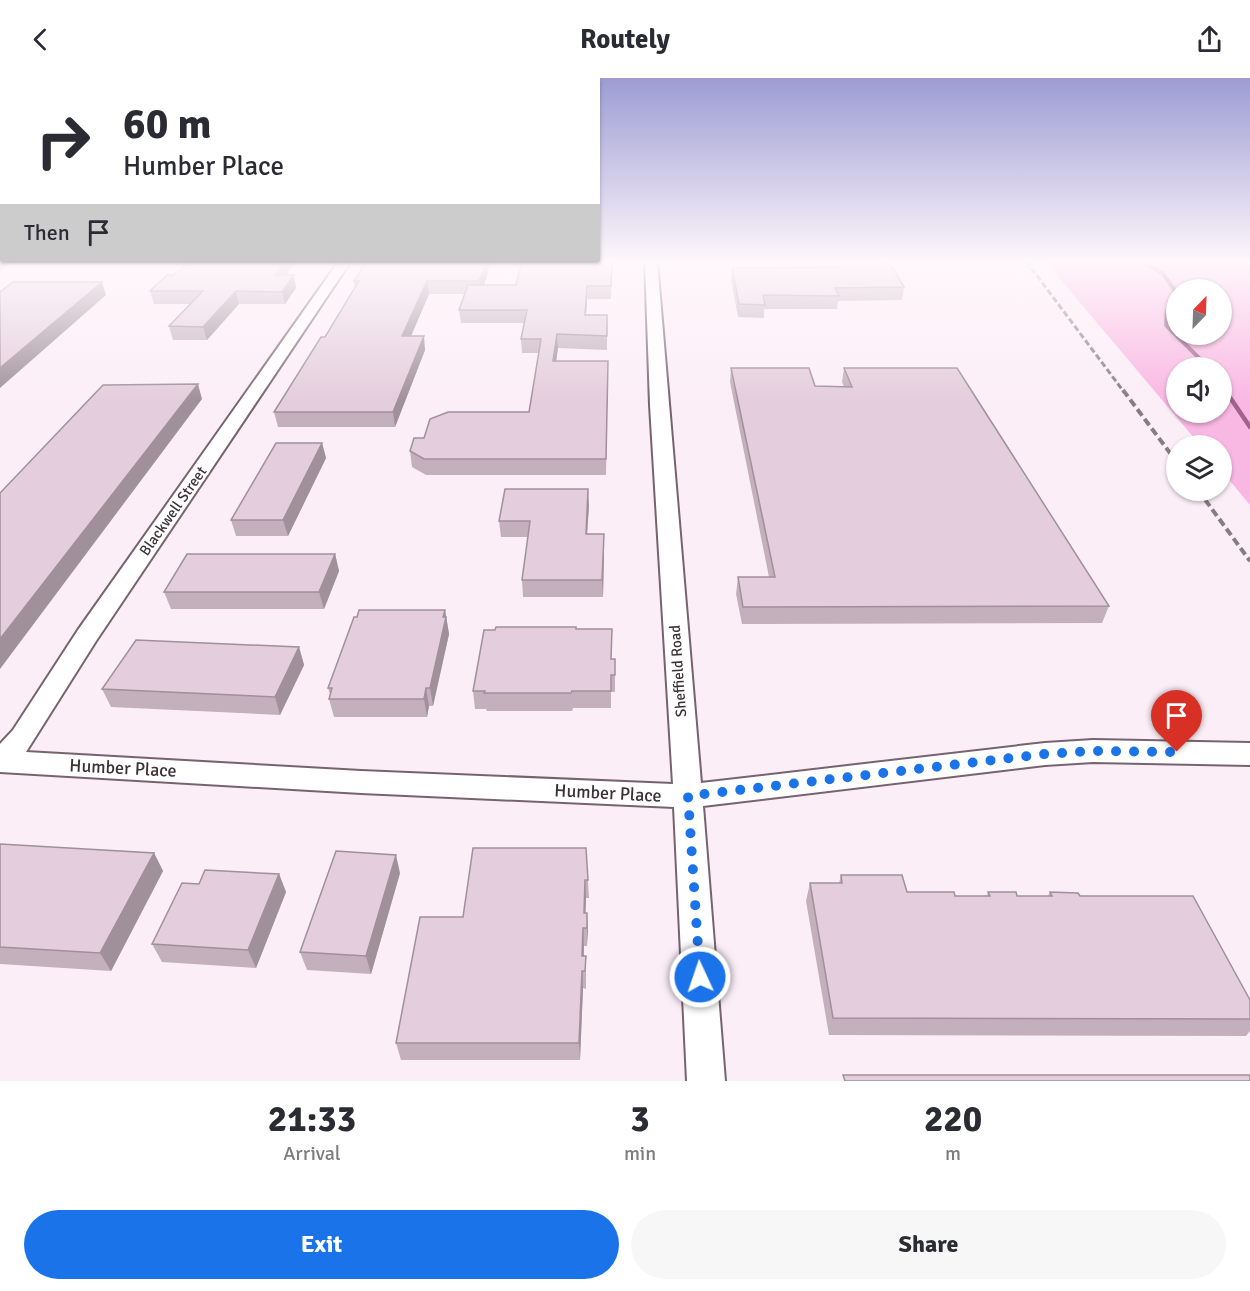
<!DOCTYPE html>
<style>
:root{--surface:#fff;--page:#f7f7f7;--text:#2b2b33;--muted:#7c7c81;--accent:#1a73e8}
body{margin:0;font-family:Signika,sans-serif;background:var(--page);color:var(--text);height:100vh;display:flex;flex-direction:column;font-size:22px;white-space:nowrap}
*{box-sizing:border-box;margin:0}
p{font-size:20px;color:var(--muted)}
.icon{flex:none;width:33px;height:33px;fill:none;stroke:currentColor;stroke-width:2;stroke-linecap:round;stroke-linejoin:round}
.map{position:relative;height:1003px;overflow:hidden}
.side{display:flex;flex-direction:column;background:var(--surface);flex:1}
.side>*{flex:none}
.top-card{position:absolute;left:0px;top:0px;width:600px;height:183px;box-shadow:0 2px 4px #0004;background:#fff;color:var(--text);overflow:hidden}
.needle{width:39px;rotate:23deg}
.controls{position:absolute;left:1166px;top:201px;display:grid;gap:12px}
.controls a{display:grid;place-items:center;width:66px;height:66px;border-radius:50%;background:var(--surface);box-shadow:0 2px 4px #0004;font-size:30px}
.pin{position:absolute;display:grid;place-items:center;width:51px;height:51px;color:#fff;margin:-62px -26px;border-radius:50% 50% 50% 0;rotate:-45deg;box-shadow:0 0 6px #0007}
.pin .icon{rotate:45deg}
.me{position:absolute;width:66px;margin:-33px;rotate:357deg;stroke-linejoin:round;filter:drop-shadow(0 0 4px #0008)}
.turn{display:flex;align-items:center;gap:21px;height:126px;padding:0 24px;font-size:27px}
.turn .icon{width:78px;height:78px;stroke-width:2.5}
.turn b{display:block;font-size:42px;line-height:51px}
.then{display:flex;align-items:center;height:57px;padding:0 24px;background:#0003;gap:12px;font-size:22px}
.eta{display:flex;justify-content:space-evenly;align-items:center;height:102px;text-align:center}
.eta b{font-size:36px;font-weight:700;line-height:42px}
.cta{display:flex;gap:12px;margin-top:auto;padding:12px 24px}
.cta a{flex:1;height:69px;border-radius:36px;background:var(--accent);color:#fff;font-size:24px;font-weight:700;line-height:69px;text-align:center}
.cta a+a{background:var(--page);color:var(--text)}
header{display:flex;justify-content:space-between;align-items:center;height:78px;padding:0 24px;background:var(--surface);font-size:27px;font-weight:700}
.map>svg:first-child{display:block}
.green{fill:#f9b7e3;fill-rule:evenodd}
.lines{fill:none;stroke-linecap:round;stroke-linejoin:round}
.stream-far1{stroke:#a1638e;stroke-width:4}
.stream{stroke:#a1638e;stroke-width:4.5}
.minor-casing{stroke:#776370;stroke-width:4}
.minor{fill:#fff;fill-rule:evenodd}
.rail-far1{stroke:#877c82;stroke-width:3;stroke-dasharray:6 3;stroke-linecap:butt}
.rail{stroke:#877c82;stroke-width:4;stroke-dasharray:8 4;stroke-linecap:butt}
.wall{fill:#c4b0bd}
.shaded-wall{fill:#a0909a}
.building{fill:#e4cddc;stroke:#a0909a;stroke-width:1.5}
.route{stroke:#1a73e8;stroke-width:10;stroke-dasharray:0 18}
.labels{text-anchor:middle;stroke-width:5;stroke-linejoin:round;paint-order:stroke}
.street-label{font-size:15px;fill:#3b3237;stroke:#fff}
.near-street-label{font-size:18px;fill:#3b3237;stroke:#fff}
</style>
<header><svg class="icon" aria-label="back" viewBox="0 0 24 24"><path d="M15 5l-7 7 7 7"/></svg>Routely<svg class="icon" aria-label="share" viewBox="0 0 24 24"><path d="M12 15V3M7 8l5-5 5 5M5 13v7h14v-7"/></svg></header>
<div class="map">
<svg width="1250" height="1003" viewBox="0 0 1250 1003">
<rect width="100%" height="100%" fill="#fceef7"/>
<!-- green -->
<path class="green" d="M1045,183H1250V427L1221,392V368L1200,367ZM1176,212H1221V256H1176ZM1176,290H1221V334H1176Z"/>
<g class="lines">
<!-- stream-far1 -->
<g class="stream-far1">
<polyline points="1143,183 1163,196 1176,214"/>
<polyline points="1176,218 1167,234 1166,247 1209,290"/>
<polyline points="1221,304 1226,314"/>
</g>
<!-- stream -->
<polyline class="stream" points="1225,312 1250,349"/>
<defs>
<polygon id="minor" points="339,183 351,183 96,563 26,674 361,693 673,706 650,327 645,183 657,183 701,705 1045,665 1093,662 1250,665 1250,687 1093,684 1045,687 703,728 725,1003 687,1003 674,729 361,715 0,694 0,666 13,652 78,552"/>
</defs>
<!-- minor casing -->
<use href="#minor" class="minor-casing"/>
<!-- minor -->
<use href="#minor" class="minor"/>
<!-- rail-far1 -->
<polyline class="rail-far1" points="1026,183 1124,314"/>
<!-- rail -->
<g class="rail">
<polyline points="1123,312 1176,383"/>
<polyline points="1198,412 1250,483"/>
</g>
</g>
<!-- wall -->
<g class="wall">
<polygon points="191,183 310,183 296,183 286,197 294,197 296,210 285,226 239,226 207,262 173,262 169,248 190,226 154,226 150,213 173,197"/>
<polygon points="367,183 518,183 517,184 491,184 484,207 516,207 605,185 612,185 611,221 587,221 586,237 607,237 607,272 558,270 556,283 608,283 606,397 426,397 412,389 410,373 424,360 529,334 539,275 522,275 521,261 524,245 461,245 459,232 465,216 429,216 411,258 425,272 395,349 278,349 274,334 325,259 355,209 354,203"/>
<polygon points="838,183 904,209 902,222 838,223 837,231 764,231 764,240 738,239 731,202 732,190 837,189"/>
<polygon points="731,290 815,308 844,309 842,304 844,290 1109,528 1102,545 742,546 736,516 738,499 769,499 730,304"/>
<polygon points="322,365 326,380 288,458 236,458 231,442"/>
<polygon points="589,427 587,456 604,473 603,519 523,519 522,502 528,459 501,459 499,443"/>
<polygon points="335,476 339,493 324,531 171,531 164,514"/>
<polygon points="445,532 449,556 433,628 429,628 427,639 334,639 329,621 330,616 328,610"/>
<polygon points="576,551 612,581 615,581 615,614 611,614 611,630 573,630 572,633 487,633 486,631 475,631 473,613"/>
<polygon points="299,569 304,587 280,637 111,629 102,611"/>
<polygon points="0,766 154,775 163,793 111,893 0,886"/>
<polygon points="586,770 589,820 586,820 585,835 587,835 587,868 584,868 584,878 586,895 586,911 583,910 580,982 401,982 396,965 463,839"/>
<polygon points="400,795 371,896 307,892 300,874"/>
<polygon points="279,796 286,814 256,890 162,884 152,866 199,806"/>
<polygon points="841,797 907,814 955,818 987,818 988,814 1017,818 1048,818 1050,814 1080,818 1250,922 1250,953 1246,958 829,957 806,823 810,805 839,805"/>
</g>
<!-- shaded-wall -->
<g class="shaded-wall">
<polygon points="0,183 15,183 0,193"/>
<polygon points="285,183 296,183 278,210 275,197"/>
<polygon points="487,183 491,183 491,184 481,216 479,203"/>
<polygon points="294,197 296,210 285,226 282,214"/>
<polygon points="427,203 429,216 405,272 402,258"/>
<polygon points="102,204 106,217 0,310 0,290"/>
<polygon points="587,208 587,221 585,251 585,237"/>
<polygon points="236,213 239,226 207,262 203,249"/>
<polygon points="557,256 558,270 554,298 553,283"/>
<polygon points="424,258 425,272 395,349 393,334"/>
<polygon points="198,306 202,321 0,591 0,561"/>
<polygon points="322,365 326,380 288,458 283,442"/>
<polygon points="588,411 589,427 586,473 586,456"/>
<polygon points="604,456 604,473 603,519 602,502"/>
<polygon points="335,476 339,493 324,531 319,514"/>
<polygon points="445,532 449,556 433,628 430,610"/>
<polygon points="299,569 304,587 280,637 275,619"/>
<polygon points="426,610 429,628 427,639 424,621"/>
<polygon points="154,775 163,793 111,893 100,875"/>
<polygon points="396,777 400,795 371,896 366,878"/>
<polygon points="279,796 286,814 256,890 248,872"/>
<polygon points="585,802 586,820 585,853 584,835"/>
<polygon points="587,835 588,853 587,868"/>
<polygon points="583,850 584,868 583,895 582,878"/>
<polygon points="582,893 583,910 580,982 579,965"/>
</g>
<!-- building -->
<g class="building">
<polygon points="191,183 285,183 275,197 294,197 282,214 236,213 203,249 169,248 203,213 150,213 167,197 173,197"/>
<polygon points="367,183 487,183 479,203 427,203 402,258 424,258 393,334 274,334 321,259 325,259 359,203 354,203"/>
<polygon points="522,183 605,183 604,185 612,185 611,208 587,208 585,237 607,237 607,258 557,256 553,283 608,283 606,381 424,381 410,373 414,360 424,360 430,341 448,334 529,334 541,261 521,261 527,232 459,232 468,207 516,207"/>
<polygon points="838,183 876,183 891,187 904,209 835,210 839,218 763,217 765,227 739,226 732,190 841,189"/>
<polygon points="13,204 102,204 0,290 0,214"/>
<polygon points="731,290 809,290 815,308 852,309 844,290 957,290 1109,528 743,529 738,499 775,499"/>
<polygon points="198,306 0,561 0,415 103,307"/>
<polygon points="276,365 322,365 283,442 231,442"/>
<polygon points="505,411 588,411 586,456 604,456 602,502 522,502 530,443 499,443"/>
<polygon points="187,476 335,476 319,514 164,514"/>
<polygon points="359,532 445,532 443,539 446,539 430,610 426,610 424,621 329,621 332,610 328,610 354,539 357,539"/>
<polygon points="496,549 576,549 576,551 612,551 611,581 615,581 615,597 611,597 611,613 572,613 571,615 484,615 485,613 473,613 484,552 495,552"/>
<polygon points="136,562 299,569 275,619 102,611"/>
<polygon points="0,766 154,775 100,875 0,869"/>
<polygon points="473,770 586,770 588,802 585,802 584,835 587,835 587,850 583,850 582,878 586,878 585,893 582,893 579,965 396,965 420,839 463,839"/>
<polygon points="336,773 396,777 366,878 300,874"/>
<polygon points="205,792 279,796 248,872 152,866 182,805 199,806"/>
<polygon points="841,797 902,797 907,814 954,814 955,818 990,818 988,814 1016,814 1017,818 1052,818 1050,814 1078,815 1080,818 1193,818 1250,922 1250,941 833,940 810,805 842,805"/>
<polygon points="843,997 1250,997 1250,1003 845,1003"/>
</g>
<!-- sky -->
<linearGradient id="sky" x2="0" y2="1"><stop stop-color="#9d9cd3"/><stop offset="0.57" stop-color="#fef7fb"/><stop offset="1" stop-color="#fef7fb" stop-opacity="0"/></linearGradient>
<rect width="1250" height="323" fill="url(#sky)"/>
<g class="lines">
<!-- route -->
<polyline class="route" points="700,899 688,718 1045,676 1093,673 1177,674"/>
</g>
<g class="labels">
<!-- street labels -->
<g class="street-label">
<text transform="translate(173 433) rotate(-55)" y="5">Blackwell Street</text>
<text transform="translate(678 593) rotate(-94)" y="5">Sheffield Road</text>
</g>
<!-- near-street labels -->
<g class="near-street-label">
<text transform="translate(123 690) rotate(3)" y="6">Humber Place</text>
<text transform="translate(608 715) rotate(3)" y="6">Humber Place</text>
</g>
</g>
</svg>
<div class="controls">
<a><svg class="needle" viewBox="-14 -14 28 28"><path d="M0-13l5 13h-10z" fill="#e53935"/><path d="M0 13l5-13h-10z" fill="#7c7c81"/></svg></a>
<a><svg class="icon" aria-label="sound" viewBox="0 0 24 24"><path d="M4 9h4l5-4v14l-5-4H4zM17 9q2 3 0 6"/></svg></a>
<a><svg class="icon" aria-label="layers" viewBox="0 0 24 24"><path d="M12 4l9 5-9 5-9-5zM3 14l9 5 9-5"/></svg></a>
</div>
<div class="pin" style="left:1177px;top:674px;background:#d93025"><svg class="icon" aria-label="arrive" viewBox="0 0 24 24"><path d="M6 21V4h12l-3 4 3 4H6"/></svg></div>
<svg class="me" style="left:700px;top:899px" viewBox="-20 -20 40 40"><circle r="17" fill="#1a73e8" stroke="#fff" stroke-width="3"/><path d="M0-11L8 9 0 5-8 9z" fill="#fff"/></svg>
<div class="top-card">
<div class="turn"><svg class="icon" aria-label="right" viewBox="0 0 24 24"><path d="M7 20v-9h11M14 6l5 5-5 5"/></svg><div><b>60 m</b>Humber Place</div></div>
<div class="then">Then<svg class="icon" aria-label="arrive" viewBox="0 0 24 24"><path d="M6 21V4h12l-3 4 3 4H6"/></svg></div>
</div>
</div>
<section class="side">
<div class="eta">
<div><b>21:33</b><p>Arrival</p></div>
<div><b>3</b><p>min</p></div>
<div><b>220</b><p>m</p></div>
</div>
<div class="cta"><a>Exit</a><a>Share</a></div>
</section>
